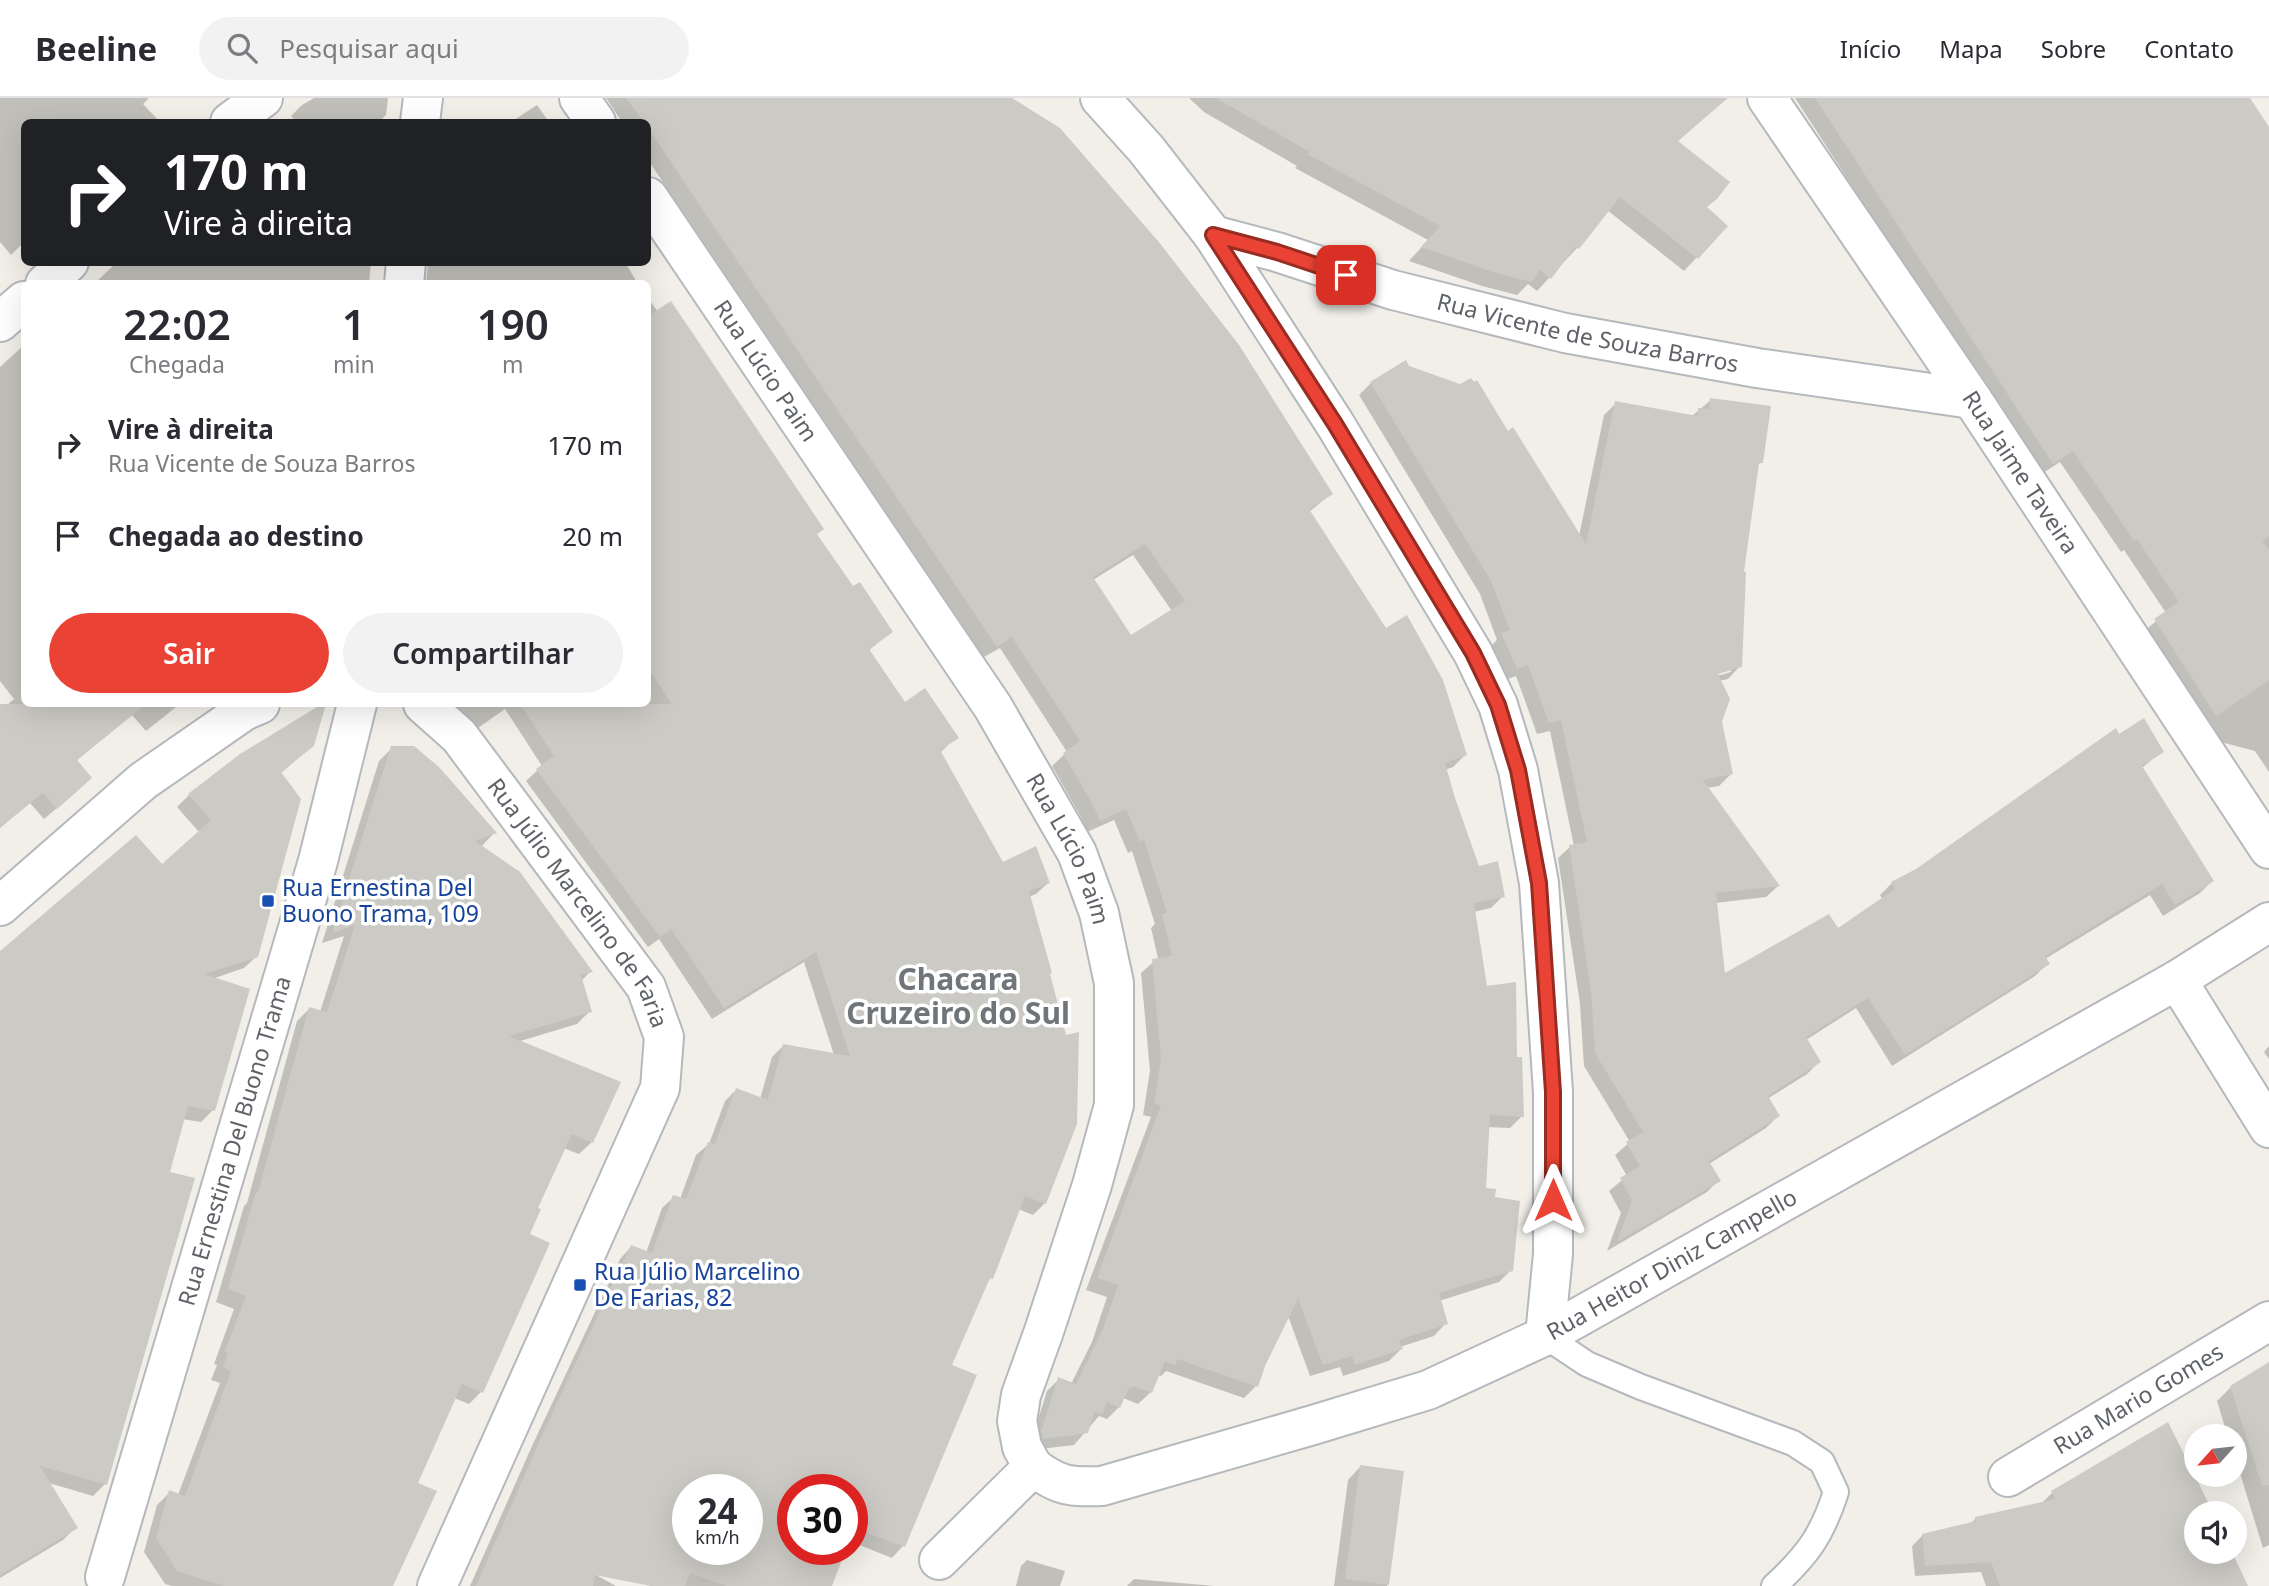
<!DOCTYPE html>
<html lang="pt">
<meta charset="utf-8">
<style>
:root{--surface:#fff;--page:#f2f2f3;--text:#2b2b33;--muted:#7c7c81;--line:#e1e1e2;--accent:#ea4335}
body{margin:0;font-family:"Noto Sans",sans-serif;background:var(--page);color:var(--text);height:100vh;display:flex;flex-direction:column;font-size:26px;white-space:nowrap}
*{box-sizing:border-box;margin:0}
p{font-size:23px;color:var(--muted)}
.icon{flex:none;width:38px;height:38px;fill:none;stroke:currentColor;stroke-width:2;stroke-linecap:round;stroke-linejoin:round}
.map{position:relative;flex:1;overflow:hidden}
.panel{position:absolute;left:21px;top:182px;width:630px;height:427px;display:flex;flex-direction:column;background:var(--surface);border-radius:10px;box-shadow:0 7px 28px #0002}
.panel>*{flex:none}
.hud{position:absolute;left:21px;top:21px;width:630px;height:147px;border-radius:10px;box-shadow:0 7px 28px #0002;background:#202124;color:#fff;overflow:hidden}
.needle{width:46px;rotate:243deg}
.tools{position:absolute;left:2184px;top:1326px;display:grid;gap:14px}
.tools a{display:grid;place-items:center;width:63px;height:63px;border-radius:50%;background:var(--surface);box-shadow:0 7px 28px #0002;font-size:35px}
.speed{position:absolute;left:672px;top:1376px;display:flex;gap:14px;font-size:35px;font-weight:700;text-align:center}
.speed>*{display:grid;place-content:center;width:91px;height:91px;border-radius:50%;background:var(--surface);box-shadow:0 7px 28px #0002;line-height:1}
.speed small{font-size:18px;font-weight:400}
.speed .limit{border:10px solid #d22;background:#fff;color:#111}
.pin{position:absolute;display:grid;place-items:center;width:60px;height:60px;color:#fff;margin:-30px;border-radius:14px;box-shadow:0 4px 10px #0006}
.me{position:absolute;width:77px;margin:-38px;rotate:0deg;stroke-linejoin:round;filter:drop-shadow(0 0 5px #0008)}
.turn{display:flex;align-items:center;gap:24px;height:147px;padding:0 28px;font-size:32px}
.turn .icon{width:91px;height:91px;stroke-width:2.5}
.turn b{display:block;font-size:49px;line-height:60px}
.eta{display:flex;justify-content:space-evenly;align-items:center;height:119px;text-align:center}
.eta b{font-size:42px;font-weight:600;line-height:49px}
.primary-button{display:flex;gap:14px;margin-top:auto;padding:14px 28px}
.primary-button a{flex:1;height:80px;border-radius:42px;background:var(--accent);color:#fff;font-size:28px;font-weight:600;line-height:80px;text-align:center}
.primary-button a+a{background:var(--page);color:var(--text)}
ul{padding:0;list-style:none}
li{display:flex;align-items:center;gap:21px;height:91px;padding:0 28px}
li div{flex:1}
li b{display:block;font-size:26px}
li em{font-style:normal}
header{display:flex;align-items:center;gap:42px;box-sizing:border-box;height:98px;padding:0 35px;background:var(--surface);border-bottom:2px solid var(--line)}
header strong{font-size:33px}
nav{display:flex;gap:38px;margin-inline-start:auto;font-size:24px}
.search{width:490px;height:63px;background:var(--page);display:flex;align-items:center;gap:18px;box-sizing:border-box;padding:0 24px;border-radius:38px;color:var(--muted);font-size:26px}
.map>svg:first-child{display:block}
.shadow{fill:#0003;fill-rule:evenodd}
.building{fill:#cccac5;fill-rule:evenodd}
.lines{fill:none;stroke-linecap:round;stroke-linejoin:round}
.service-casing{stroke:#b5b8bc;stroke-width:28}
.minor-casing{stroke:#b5b8bc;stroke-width:42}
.service{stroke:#fff;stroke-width:24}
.minor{stroke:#fff;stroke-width:38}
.route-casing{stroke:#982c22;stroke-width:18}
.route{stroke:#ea4335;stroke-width:12}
.transit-dot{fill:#1a4fb4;stroke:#fff;stroke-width:2.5}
.labels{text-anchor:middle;stroke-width:7;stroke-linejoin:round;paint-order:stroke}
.street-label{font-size:23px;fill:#5f6368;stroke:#fff}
.transit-label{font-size:23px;fill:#164399;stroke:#fff;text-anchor:start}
.district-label{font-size:30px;font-weight:bold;fill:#70757a;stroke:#fff}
</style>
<header>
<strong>Beeline</strong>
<div class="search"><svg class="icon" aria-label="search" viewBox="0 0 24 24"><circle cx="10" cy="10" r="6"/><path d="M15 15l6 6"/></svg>Pesquisar aqui</div>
<nav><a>Início</a><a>Mapa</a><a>Sobre</a><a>Contato</a></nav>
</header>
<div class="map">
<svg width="2269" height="1488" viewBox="0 0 2269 1488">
<rect width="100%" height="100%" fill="#f1efe8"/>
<!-- shadow -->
<g class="shadow">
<polygon points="0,0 149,0 143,6 159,23 24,24 24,144 11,157 0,144"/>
<polygon points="314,0 388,0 386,17 379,24 296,24 291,18 302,7"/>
<path d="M606,0H1010L1331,396L1309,414L1465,657L1453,669L1445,672L1478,770L1503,798L1491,810L1473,814L1486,890L1515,961L1522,1018L1510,1030L1488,1029L1484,1091L1492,1100L1511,1172L1499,1184L1439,1203L1446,1225L1434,1238L1400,1249L1401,1251L1389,1263L1343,1278L1340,1269L1310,1278L1288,1218L1263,1268L1256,1288L1244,1300L1166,1273L1161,1278L1158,1277L1151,1294L1138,1306L1123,1300L1119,1309L1107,1321L1099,1318L1074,1347L1031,1352L1030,1347L1047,1293L1059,1281L1071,1286L1092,1244L1107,1199L1086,1192L1151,1019L1143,1017L1150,973L1141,875L1158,860L1151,830L1155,826L1132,753L1128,755L1114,722L1087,734L1082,721L1052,668L1067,654L1000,550L984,559L648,62V24H622ZM1133,457L1172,513L1131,540L1093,482Z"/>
<polygon points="1189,0 1726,0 1677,44 1706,110 1697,159 1684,173 1607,112 1577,150 1537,193 1528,186 1517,197 1482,188 1409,163 1428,142 1295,70 1297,68 1204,14"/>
<polygon points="1795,0 2248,0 2269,32 2269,674 2255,653 2217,643 2142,535 2166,515 2124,452 2121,454 2060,364 2040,377"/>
<polygon points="537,7 549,24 511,24"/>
<polygon points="117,164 371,164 369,186 94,186"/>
<polygon points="428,164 625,164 638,186 426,186"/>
<path d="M648,200L853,490L891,534L868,553L905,606L956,639L940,655L1002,766L1048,785L1036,796L1029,799L1045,1105L1033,1117L1018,1111L991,1180L986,1185L950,1268L903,1448L892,1460L852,1444V1391H793V1451H844L830,1488H683L580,1468L616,1488H470L532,1348L620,1161L631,1149L646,1155L662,1110L674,1099L680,1101L696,1057L709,1046L725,1003L736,992L760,1001L772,959L783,948L834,957L804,864L712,921L659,841L648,849L526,683L542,668L505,611L478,630L450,606H648ZM688,1391H747V1451H688Z"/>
<polygon points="24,247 24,606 180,606 146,633 132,617 76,663 78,692 44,721 30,705 0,730 0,613 14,601 0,583 0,269"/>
<path d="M1408,269L1460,288L1507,335L1579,438L1604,317L1616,305L1692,318L1711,302L1761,364L1757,368L1742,475L1740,568L1728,581L1719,583L1720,624L1731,676L1719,688L1707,690L1778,788L1766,799L1715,805L1723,878L1837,832L1883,802L1880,797L1892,785L1917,772L2118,638L2162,653L2142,670L2212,783L2200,795L2163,818L2150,797L2045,861L2047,866L2035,878L1892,968L1856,910L1806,942L1819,964L1807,976L1767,1001L1778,1018L1766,1030L1709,1066L1719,1082L1707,1094L1607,1153L1621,1115L1609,1093L1627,1078L1615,1057L1630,1044L1584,968L1580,906L1558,760L1570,749L1574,748L1550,633L1537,636L1516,578L1505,582L1490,549L1497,542L1480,496L1359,297L1371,285ZM1731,570V574L1710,580L1709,577Z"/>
<polygon points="313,647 280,676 257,858 244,870 212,881 213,1012 201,1024 182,1021 168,1076 105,1386 93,1398 49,1385 75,1430 63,1442 0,1480 0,855 162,768 199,734 177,709 189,697 241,657"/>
<polygon points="392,650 494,735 481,749 590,874 581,883 590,913 577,926 517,944 592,1044 579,1056 563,1050 536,1110 481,1294 469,1306 454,1300 416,1386 392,1488 172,1488 165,1486 144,1454 157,1407 170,1394 178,1397 220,1285 211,1282 217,1267 214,1266 234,1211 216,1204 244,1108 247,1105 297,923 309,911 320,914 344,838 322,845 379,663"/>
<polygon points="2269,948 2269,961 2264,954"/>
<polygon points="2269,1267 2269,1447 2263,1450 2235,1359 2235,1339 2228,1339 2217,1303 2231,1289"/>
<polygon points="1360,1369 1402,1375 1387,1488 1334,1488 1348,1382"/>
<polygon points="2053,1394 2196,1416 2196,1454 2245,1488 1986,1488 1981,1474 1915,1478 1912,1448 1923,1437 1970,1426 1976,1420 2041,1406"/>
<polygon points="1027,1462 1065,1473 1060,1488 1016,1488 1021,1468"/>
<polygon points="1134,1481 1215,1488 1127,1488"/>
</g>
<!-- building -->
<g class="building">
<path d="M626,0H1012L1060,30L1158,143L1239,247L1333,396L1309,411L1386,530L1407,517L1443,582L1467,657L1445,665L1455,700L1479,768L1498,763L1505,799L1474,805L1487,888L1516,884L1517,959H1522L1524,1019L1490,1017L1486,1090L1496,1091L1495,1099L1520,1103L1513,1173L1439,1195L1448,1226L1399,1242L1403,1251L1355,1267L1352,1258L1323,1267L1298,1201L1265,1268L1258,1289L1177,1261L1175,1267L1165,1263L1152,1295L1133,1288L1132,1291L1129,1289L1120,1310L1107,1304L1102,1317L1094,1314L1088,1335L1043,1341L1041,1334L1058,1279L1076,1286L1103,1231L1118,1187L1097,1180L1161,1007L1154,1006L1161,960L1152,861L1172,858L1162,816L1167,815L1144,742L1140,744L1126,711L1100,723L1094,709L1063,655L1080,643L1012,539L997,549L648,30V24H644ZM1145,446L1185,503L1131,537L1093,479Z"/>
<polygon points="1216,0 1728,0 1678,43 1730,84 1717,101 1707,109 1728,128 1698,161 1620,99 1579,151 1575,149 1551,181 1540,172 1532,184 1496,175 1421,149 1440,128 1307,56 1310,54"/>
<polygon points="1815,0 2250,0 2269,29 2269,438 2262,443 2269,452 2269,582 2216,618 2154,521 2179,504 2137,441 2134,443 2073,353 2053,366"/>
<path d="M671,203L824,431L817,436L853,488L860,484L893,534L869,551L905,604L925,590L959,640L940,652L1003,764L1036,748L1050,785L1029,793L1052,875L1050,876L1066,937L1079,934L1077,1026L1046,1106L1025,1098L993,1181L990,1180L952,1267L977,1277L905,1449L854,1430L852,1435V1391H793V1451H846L832,1488H726L690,1475L685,1488H651L595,1477L593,1488H476L543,1335L631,1147L652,1155L673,1097L686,1101L708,1044L715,1046L736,990L768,1002L783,946L850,958L816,854L724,910L671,831L660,839L536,671L554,658L520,606H672L648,570V218ZM688,1391H747V1451H688Z"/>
<polygon points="1406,262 1409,268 1460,286 1471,280 1474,284 1477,282 1508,333 1513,329 1586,446 1615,303 1697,318 1698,310 1709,311 1710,300 1771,308 1763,365 1759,365 1744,474 1746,474 1742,569 1718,576 1730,601 1722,624 1733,676 1703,682 1780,788 1716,795 1725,875 1829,816 1838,830 1895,791 1891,784 1916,771 2116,630 2119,636 2144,620 2164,654 2142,668 2214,783 2175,807 2162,786 2045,858 2050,866 1905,957 1868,900 1806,939 1821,964 1768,998 1780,1018 1709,1063 1721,1083 1617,1144 1632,1102 1620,1080 1640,1068 1626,1044 1643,1034 1595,955 1591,894 1569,747 1587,744 1561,622 1549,625 1528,567 1517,571 1501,535 1510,532 1491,483 1370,284"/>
<polygon points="0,606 146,606 77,662 92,680 57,711 43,695 0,729"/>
<polygon points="322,606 326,606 314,648 281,674 301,701 258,859 204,876 250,891 215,1013 188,1008 170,1074 195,1080 107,1387 40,1368 78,1430 0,1477 0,853 136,737 162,766 211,722 188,696 240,656"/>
<polygon points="391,648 414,648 439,669 497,735 475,743 520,774 593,874 581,877 592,914 509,938 621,984 593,1045 572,1036 538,1110 541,1111 530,1136 550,1145 483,1295 462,1286 418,1385 437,1393 393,1488 224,1488 177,1473 156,1440 169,1392 185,1398 231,1273 223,1269 228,1255 225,1253 246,1198 228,1191 256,1094 258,1094 309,909 327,914 355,827 332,835"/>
<polygon points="2269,1264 2269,1387 2262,1388 2230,1288"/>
<polygon points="2168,1324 2214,1416 2196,1416 2196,1454 2232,1454 2248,1488 2000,1488 1991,1464 1925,1468 1922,1436 1976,1423 1975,1419 2055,1401 2051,1393"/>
<polygon points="1360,1367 1404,1373 1389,1487 1345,1481"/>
</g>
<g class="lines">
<defs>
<path id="service" d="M1545,1238L1587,1266L1641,1289L1793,1345L1822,1364L1836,1394C1822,1437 1808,1457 1774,1488"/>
<g id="minor">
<polyline points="579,0 596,24"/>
<polyline points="1100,0 1146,51 1213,137 1335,326 1473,555 1498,607 1518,672 1539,785 1553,994 1553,1156 1545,1238"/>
<path id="s1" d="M1767,0L1972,301L2269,751"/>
<polyline points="230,24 263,0"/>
<polyline points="420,24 423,0"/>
<path id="s2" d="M648,99L993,609L1077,755L1099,815L1114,885V1007L1092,1087L1044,1233L1021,1297L1017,1323L1022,1349L1033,1369L939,1462"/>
<path id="s3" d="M1213,137L1277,154L1393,192L1565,235L1757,270L1972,301"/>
<polyline points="45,186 69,164"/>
<polyline points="404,186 406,164"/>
<polyline points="0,224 24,203"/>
<path id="s4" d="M423,606L459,638L646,889L664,939L660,990L437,1488"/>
<polyline points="0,808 143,683 244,613 260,606"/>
<polyline points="2177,882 2269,1030"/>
<path id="s5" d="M1033,1369C1060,1389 1070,1389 1102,1388L1313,1327L1428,1292L1545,1238L2177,882L2269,824"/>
<path id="s6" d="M2008,1379L2269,1223"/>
<path id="s7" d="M105,1479L318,763L357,606"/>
</g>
</defs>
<!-- service casing -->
<use href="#service" class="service-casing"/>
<!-- minor casing -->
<use href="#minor" class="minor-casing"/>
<!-- service -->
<use href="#service" class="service"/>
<!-- minor -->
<use href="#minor" class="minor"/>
</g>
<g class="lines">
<defs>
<polyline id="route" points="1346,177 1277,154 1213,137 1335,326 1473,555 1498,607 1518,672 1539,785 1553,994 1553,1102"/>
</defs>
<!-- route casing -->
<use href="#route" class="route-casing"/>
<!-- route -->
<use href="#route" class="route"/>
</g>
<!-- markers -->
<g class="transit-dot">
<rect x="261" y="796" width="14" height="14" rx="3.5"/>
<rect x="573" y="1180" width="14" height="14" rx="3.5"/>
</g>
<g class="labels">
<!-- street labels -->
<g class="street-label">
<text dy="8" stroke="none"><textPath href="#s3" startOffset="388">Rua Vicente de Souza Barros</textPath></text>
<text dy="8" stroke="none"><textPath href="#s2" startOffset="210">Rua Lúcio Paim</textPath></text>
<text dy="8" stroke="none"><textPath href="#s1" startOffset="452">Rua Jaime Taveira</textPath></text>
<text dy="8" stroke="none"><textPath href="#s2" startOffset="777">Rua Lúcio Paim</textPath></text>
<text dy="8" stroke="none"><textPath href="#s4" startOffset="254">Rua Júlio Marcelino de Faria</textPath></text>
<text dy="8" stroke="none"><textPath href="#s7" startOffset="455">Rua Ernestina Del Buono Trama</textPath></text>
<text dy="8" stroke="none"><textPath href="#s5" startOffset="688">Rua Heitor Diniz Campello</textPath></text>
<text dy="8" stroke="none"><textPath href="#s6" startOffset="152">Rua Mario Gomes</textPath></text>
</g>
<!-- transit labels -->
<g class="transit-label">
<text x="282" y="798">Rua Ernestina Del<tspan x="282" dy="26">Buono Trama, 109</tspan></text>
<text x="594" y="1182">Rua Júlio Marcelino<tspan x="594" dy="26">De Farias, 82</tspan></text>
</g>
<!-- district labels -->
<g class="district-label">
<text x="958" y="892">Chacara<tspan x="958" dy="34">Cruzeiro do Sul</tspan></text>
</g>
</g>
</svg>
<div class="tools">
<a><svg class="needle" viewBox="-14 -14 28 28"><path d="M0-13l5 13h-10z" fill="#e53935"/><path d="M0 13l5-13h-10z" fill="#7c7c81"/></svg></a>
<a><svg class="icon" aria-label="sound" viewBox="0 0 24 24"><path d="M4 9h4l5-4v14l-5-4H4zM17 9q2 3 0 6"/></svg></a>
</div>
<div class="speed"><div>24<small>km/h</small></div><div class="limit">30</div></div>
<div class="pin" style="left:1346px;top:177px;background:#d93025"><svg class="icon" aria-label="arrive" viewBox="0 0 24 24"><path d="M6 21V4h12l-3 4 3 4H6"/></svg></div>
<svg class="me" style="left:1553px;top:1102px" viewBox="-20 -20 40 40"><path d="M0-17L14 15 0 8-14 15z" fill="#ea4335" stroke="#fff" stroke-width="4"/></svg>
<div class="hud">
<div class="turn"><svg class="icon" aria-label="right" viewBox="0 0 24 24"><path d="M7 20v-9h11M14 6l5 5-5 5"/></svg><div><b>170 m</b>Vire à direita</div></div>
</div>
<section class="panel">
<div class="eta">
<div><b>22:02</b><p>Chegada</p></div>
<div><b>1</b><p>min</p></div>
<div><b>190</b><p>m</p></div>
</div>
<ul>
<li><svg class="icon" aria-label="right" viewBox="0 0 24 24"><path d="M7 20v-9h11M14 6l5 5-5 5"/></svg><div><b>Vire à direita</b><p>Rua Vicente de Souza Barros</p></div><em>170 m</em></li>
<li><svg class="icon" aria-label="arrive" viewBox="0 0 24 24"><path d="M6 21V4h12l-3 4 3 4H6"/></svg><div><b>Chegada ao destino</b></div><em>20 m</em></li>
</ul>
<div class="primary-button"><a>Sair</a><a>Compartilhar</a></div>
</section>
</div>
